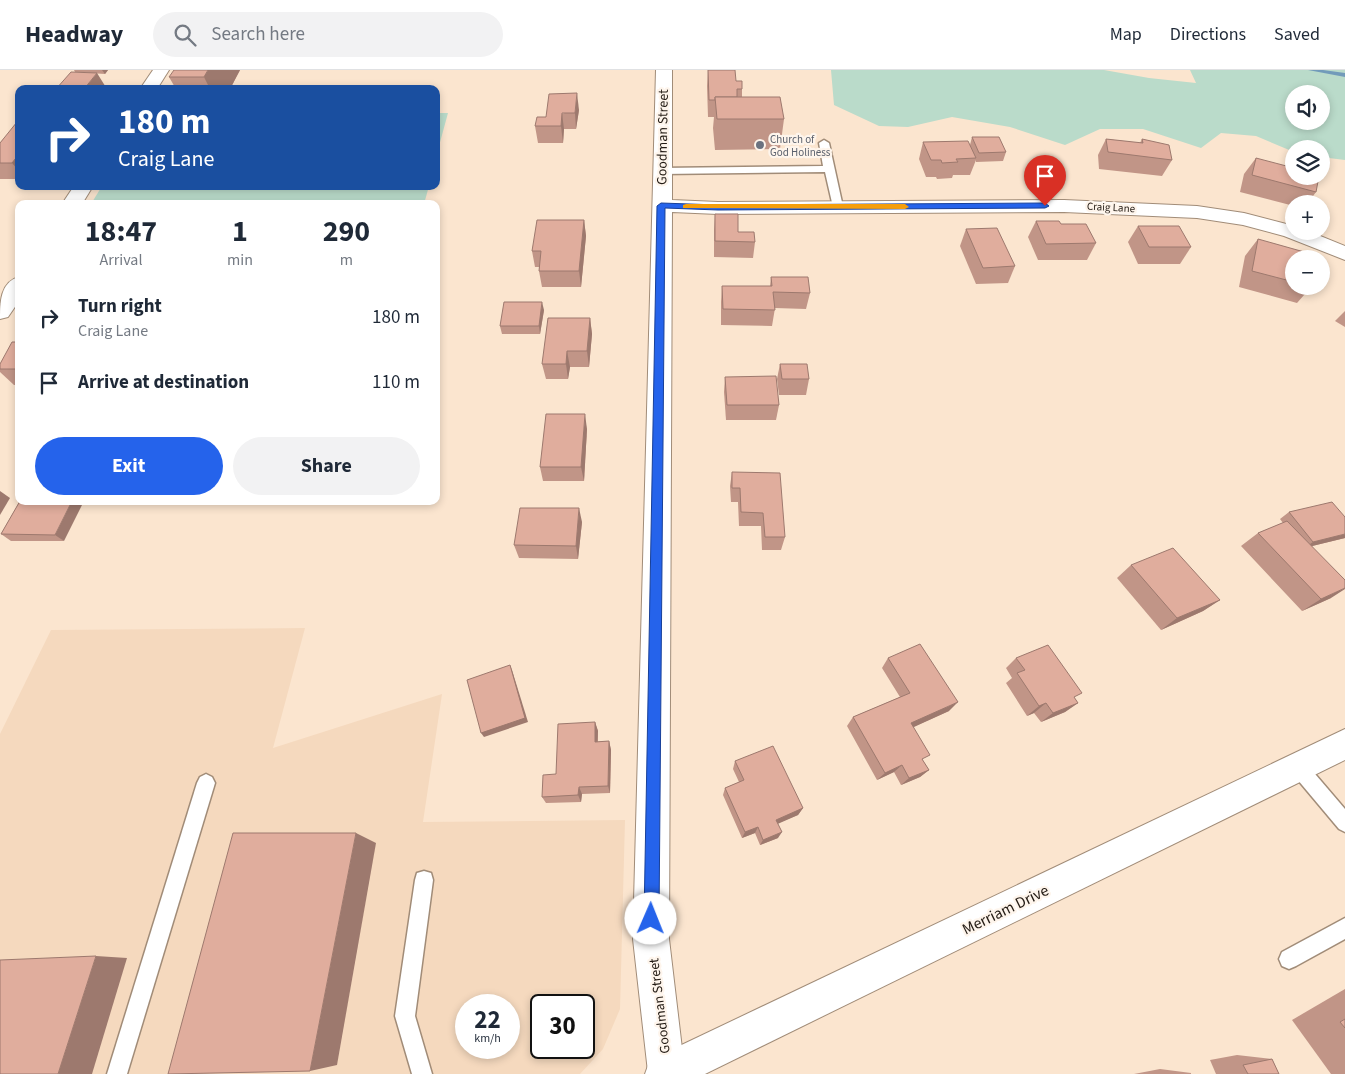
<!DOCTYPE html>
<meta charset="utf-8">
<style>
:root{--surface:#fff;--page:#f2f2f3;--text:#1f2937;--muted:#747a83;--line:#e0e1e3;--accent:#2563eb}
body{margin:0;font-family:"Source Sans 3",sans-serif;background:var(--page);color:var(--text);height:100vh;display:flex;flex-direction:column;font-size:19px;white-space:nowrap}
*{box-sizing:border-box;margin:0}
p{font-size:16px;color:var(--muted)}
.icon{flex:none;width:28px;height:28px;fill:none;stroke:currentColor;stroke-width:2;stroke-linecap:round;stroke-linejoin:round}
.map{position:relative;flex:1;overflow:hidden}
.panel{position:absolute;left:15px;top:130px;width:425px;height:305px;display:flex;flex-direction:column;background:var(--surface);border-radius:10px;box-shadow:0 2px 8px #0003}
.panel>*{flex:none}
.guide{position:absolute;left:15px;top:15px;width:425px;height:105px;border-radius:10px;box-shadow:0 2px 8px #0003;background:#1a4fa0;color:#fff;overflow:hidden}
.tools{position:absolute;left:1285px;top:15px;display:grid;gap:10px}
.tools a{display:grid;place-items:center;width:45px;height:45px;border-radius:50%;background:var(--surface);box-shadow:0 2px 8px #0003;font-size:25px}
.speed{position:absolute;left:455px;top:924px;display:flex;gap:10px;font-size:25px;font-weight:700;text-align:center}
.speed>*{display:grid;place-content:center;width:65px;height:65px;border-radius:50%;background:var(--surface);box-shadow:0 2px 8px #0003;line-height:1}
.speed small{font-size:12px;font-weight:400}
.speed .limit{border:2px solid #111;border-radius:8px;background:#fff;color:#111}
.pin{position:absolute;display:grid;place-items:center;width:42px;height:42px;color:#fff;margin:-51px -21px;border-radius:50% 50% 50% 0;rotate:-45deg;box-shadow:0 0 5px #0007}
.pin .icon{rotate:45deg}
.me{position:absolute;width:55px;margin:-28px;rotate:1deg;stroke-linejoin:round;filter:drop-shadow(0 0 4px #0008)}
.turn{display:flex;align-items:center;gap:18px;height:105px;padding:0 20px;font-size:22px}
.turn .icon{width:65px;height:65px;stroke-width:2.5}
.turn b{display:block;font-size:35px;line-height:42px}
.eta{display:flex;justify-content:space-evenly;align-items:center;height:85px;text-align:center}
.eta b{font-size:30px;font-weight:700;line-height:35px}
.primary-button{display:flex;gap:10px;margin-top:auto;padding:10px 20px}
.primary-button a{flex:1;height:58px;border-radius:30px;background:var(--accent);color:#fff;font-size:20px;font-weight:700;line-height:58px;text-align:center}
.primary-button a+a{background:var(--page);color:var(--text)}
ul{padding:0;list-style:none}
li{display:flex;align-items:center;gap:15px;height:65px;padding:0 20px}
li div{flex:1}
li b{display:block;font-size:19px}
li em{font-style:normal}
header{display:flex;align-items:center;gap:30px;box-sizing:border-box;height:70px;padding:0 25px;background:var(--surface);border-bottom:1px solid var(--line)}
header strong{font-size:24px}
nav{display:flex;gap:28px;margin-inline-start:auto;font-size:18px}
.search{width:350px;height:45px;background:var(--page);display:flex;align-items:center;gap:12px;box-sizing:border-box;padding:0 18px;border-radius:28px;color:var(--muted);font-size:19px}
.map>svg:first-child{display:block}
.built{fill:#f5d9be;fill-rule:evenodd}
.green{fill:#badbca;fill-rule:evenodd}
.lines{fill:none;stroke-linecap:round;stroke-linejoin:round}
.stream{fill:#729bba;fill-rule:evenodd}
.lane-casing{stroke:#a18c78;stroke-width:3}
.street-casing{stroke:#a18c78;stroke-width:2}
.secondary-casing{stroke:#a18c78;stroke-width:2}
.lane{fill:#fff;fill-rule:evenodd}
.street{fill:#fff;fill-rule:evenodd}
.secondary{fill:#fff;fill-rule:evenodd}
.wall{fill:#c19587}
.shaded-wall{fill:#9d796e}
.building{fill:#e0ad9d;stroke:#9d796e}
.route{fill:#2563eb;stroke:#184099}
.slow{fill:#f59e0b}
.worship-dot{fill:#6b7280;stroke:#fef5ec;stroke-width:2}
.labels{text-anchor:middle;stroke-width:4.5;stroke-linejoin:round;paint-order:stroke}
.far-worship-label{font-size:11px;fill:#5b616d;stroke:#fef5ec;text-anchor:start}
.far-street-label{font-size:11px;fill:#231b14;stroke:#fef5ec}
.street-label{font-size:14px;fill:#231b14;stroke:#fef5ec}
.near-street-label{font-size:16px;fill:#231b14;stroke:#fef5ec}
</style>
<header>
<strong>Headway</strong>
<div class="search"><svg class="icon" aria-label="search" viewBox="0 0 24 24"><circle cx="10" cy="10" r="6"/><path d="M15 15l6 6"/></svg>Search here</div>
<nav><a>Map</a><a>Directions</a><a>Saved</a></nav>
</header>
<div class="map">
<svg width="1345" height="1004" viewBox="0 0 1345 1004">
<rect width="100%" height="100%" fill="#fbe5cf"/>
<!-- built -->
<path class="built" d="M305,558L273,678L442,624L423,752L625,750L620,939L603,979L580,1004H0V664L51,560ZM466,935H509V978H466ZM541,935H584V978H541Z"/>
<!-- green -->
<g class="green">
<path d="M831,0H1104L1149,8L1196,13L1190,0H1345V90L1321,87V79H1294V82L1256,66L1221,63L1201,78L1143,59H1100L1065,75L1010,57L952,47L908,57L879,56L834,35ZM1294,24H1321V51H1294Z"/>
<polygon points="436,43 448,43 436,87"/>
<polygon points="102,116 429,116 424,134 91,134"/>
</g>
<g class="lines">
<!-- stream -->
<polygon class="stream" points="1308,0 1323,0 1345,3 1345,7"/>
<defs>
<g id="lane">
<polygon points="824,70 829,73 843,137 838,140 833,137 825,102 661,104 656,101 661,98 823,96 819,73"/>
<polygon points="1298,688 1304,691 1345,739 1345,762 1339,759 1292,703 1289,697 1292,691"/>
<polygon points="206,704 212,707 215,713 127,1004 107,1004 197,713 200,707"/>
<polygon points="424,801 431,803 433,810 415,946 432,1004 412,1004 395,946 415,810 417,803"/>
<polygon points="1345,848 1345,869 1296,896 1289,899 1282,896 1279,889 1282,882"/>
</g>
<g id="street">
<polygon points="153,0 169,0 157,19 140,19"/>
<polygon points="656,0 672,0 672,130 718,132 1064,130 1197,136 1244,143 1294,156 1294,161 1308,161 1345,176 1345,190 1284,166 1243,155 1197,148 1064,142 718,144 672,142 669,869 685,1004 649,1004 648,1002 633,869"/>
<polygon points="74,116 93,116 82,134 62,134"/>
<path d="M19,207V231L8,247L0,249C0,233 0,212 19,207Z"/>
</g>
<polygon id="secondary" points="1345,659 1345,690 705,1004 645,1004 650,990"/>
</defs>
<!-- lane casing -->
<use href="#lane" class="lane-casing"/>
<!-- street casing -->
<use href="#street" class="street-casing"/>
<!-- secondary casing -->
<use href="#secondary" class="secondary-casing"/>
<!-- lane -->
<use href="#lane" class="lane"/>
<!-- street -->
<use href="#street" class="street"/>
<!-- secondary -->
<use href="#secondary" class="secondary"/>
</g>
<!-- wall -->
<g class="wall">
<polygon points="74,0 108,0 105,4 75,2"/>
<polygon points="240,0 230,19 176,19 169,7"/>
<polygon points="708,0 736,11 742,19 742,27 784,49 780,79 715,80 713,58 714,47 708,47 707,16"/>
<polygon points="579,40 576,59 564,59 563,73 538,73 535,56 546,47"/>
<polygon points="19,52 19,109 0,109 0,73"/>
<polygon points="972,67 1006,82 1003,91 976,92 976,90 970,105 953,105 952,108 937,109 936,107 926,107 919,89 923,72 970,75"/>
<polygon points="1106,69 1140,73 1142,69 1172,90 1162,106 1099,99 1098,85"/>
<polygon points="1256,88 1316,122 1307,134 1294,134 1294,136 1240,122 1244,104"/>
<polygon points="715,144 738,162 755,172 753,188 714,187 714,160"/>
<polygon points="584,150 586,166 581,217 542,217 539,201 539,197 535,197 532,181"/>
<polygon points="1036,151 1096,173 1087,190 1038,190 1028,167"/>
<polygon points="1138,156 1191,177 1180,194 1138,194 1128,172"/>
<polygon points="966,159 1015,196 1008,213 976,214 960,176"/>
<polygon points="1258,169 1294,189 1294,216 1312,216 1297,233 1239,217 1245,186"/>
<polygon points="771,207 810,223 806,239 775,238 772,256 721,255 721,232 722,216 770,216"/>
<polygon points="544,240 540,264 502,264 500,256"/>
<polygon points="1345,241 1345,257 1335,251"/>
<polygon points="590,248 592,264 589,297 570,297 568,309 546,309 542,294"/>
<polygon points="19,272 19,315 14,315 0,302 0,294"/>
<polygon points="780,294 809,309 806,325 779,325 777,309"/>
<polygon points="725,307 779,335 776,350 726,350 724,322"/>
<polygon points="587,359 584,411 543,411 540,397"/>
<polygon points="732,402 785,467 781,480 762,480 761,456 739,456 738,432 731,432 730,416"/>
<polygon points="20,431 64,471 11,471 1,464"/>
<polygon points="1289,442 1345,468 1312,476 1331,528 1302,541 1241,476 1258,463 1283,453 1280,449"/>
<polygon points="582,452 578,489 519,488 514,475"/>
<polygon points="1131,495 1220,530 1203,541 1161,560 1117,508"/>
<polygon points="888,588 949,641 913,657 923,691 929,700 920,707 901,715 894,702 877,710 847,656 853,647 900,627 882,598"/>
<polygon points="1016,588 1074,628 1078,633 1065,642 1041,652 1034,643 1027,646 1006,613 1012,608 1006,598"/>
<polygon points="595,652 598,661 598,672 609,671 611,680 610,723 582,724 581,732 546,733 542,727 556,704"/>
<polygon points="735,691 803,738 798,745 778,753 778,768 760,775 755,763 742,768 723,725 725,718 739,712 733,699"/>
<polygon points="1345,919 1345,1004 1331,1004 1292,950"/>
<polygon points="1237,985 1272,989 1279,1004 1216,1004 1210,990"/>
<polygon points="1160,999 1191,1003 1191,1004 1134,1004"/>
</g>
<!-- shaded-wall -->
<g class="shaded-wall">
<polygon points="102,0 108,0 105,4"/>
<polygon points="208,0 240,0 230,19 210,19 204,7"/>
<polygon points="97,3 107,19 84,19"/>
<polygon points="577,23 579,40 576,59 575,43"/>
<polygon points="562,43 564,59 563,73 561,56"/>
<polygon points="19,84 19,101 12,93"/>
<polygon points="584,150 586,166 581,217 579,201"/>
<polygon points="542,232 544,240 540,264 539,256"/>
<polygon points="590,248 592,264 589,297 587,281"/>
<polygon points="567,281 570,297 568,309 566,294"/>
<polygon points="585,344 587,359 584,411 581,397"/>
<polygon points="0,421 10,428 0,445"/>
<polygon points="72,431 84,431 64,471 55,465"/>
<polygon points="579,438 582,452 578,489 576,476"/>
<polygon points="1345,464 1345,468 1304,478 1313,472"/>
<polygon points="1345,518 1345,519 1331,528 1302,541 1321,529"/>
<polygon points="1220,530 1203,541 1161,560 1177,548"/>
<polygon points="510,595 512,600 528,652 484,667 481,663"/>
<polygon points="958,632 949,641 903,662 911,653"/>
<polygon points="1046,633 1034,643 1027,646 1039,636"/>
<polygon points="1078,633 1065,642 1041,652 1053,643"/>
<polygon points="595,652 598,661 597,680 595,672"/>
<polygon points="609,671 611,680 610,723 608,716"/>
<polygon points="902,695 894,702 877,710 885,703"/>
<polygon points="929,700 920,707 901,715 909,708"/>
<polygon points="579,717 582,724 581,732 578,725"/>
<polygon points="803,738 798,745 773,756 776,750"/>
<polygon points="758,757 755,763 742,768 745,762"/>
<polygon points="782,762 778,768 760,775 763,770"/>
<polygon points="356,763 376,773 337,995 310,1001"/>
<polygon points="96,886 127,888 92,1004 58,1004"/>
</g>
<!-- building -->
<g class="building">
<polygon points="174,0 208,0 204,7 169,7"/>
<polygon points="708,0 735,0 736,11 742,11 742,19 737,19 737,27 715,27 715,30 709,30"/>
<polygon points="71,2 97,3 84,19 56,19"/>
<polygon points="577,23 575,43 562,43 561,56 535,56 537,47 546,47 549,24"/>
<polygon points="715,27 780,27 784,49 717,49"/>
<polygon points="17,52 19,52 19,84 12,93 0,93 0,73"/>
<polygon points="972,67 999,67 1006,82 979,83"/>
<polygon points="1106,69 1143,73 1142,69 1169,75 1172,90 1108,82"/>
<polygon points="968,71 976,88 956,89 958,92 942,93 941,90 931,90 923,72"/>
<polygon points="1256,88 1294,98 1294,106 1319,106 1316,122 1252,105"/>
<polygon points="715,144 738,144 738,162 754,162 755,172 715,171"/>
<polygon points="537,150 584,150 579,201 539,201 541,181 532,181"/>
<polygon points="1036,151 1059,151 1061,154 1086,154 1096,173 1046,174"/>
<polygon points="1138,156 1179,156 1191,177 1149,177"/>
<polygon points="997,158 1015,196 983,198 966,159"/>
<polygon points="1258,169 1315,185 1315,189 1294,189 1294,212 1252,201"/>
<polygon points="771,207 808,207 810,223 773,222 775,240 723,239 722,216 772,216"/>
<polygon points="504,232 542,232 539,256 500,256"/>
<polygon points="548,248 590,248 587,281 567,281 566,294 542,294"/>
<polygon points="12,272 19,272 19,299 0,299 0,294"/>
<polygon points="780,294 807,294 809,309 782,309"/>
<polygon points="19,304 19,311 16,311"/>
<polygon points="776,306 779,335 727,335 725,307"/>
<polygon points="546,344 585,344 581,397 540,397"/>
<polygon points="732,402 780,403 785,467 765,467 763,443 741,442 740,418 732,418"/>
<polygon points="20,431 72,431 55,465 1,464"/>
<polygon points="1332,432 1345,447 1345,464 1313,472 1289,442"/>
<polygon points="520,438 579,438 576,476 514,475"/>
<polygon points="1287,451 1345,510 1345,518 1321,529 1258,463"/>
<polygon points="1173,478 1220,530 1177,548 1131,495"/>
<polygon points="920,574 958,632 911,653 930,685 922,689 929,700 909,708 902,695 885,703 853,647 910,623 888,588"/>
<polygon points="1048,575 1082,623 1074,627 1078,633 1053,643 1046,633 1039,636 1017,603 1025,600 1016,588"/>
<polygon points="510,595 525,648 481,663 467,610"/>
<polygon points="595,652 595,672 609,671 608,716 579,717 578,725 542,727 543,705 556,704 558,654"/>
<polygon points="773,676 803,738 776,750 782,762 763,770 758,757 745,762 725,718 744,710 735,691"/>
<polygon points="233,763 356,763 310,1001 168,1004"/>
<polygon points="96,886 58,1004 0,1004 0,890"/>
<polygon points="1345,949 1345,958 1340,952"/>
<polygon points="1272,989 1279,1004 1248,1004 1243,995"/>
</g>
<!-- route -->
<polygon class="route" points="661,133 718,135 1045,133 1049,136 1045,138 718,140 665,138 659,849 656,855 651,857 646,855 644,849 657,136"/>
<!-- slow -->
<polygon class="slow" points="686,134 905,134 909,137 905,139 683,138 683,135"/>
<!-- markers -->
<circle class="worship-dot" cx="760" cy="75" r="5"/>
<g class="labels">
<!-- far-worship labels -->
<g class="far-worship-label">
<text x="770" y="73">Church of<tspan x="770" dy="13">God Holiness</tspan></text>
</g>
<!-- far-street labels -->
<g class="far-street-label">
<text transform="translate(1111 137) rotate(3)" y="4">Craig Lane</text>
</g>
<!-- street labels -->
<g class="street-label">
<text transform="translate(662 67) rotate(-89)" y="5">Goodman Street</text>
<text transform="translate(659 936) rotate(-97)" y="5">Goodman Street</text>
</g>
<!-- near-street labels -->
<g class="near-street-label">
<text transform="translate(1005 839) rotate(-26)" y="6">Merriam Drive</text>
</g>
</g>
</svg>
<div class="tools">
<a><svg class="icon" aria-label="sound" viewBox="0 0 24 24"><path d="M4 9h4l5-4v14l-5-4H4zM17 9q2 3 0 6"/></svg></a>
<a><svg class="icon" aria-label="layers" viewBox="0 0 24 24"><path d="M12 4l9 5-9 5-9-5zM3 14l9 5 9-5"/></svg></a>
<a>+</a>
<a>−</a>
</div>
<div class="speed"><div>22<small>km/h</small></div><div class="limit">30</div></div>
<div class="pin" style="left:1045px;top:136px;background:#d93025"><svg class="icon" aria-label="arrive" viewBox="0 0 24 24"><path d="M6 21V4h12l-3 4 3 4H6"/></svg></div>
<svg class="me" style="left:651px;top:849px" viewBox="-20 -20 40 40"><circle r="19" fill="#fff"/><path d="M0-13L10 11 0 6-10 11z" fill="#2563eb"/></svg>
<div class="guide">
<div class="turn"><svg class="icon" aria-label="right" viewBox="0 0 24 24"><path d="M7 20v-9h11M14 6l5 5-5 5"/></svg><div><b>180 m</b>Craig Lane</div></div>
</div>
<section class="panel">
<div class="eta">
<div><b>18:47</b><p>Arrival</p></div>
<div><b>1</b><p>min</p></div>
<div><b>290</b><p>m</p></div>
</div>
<ul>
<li><svg class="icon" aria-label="right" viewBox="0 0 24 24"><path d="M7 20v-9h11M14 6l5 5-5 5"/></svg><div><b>Turn right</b><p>Craig Lane</p></div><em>180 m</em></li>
<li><svg class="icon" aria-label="arrive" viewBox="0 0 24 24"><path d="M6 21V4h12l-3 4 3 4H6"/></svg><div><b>Arrive at destination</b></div><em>110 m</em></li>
</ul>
<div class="primary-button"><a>Exit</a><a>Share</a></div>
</section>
</div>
